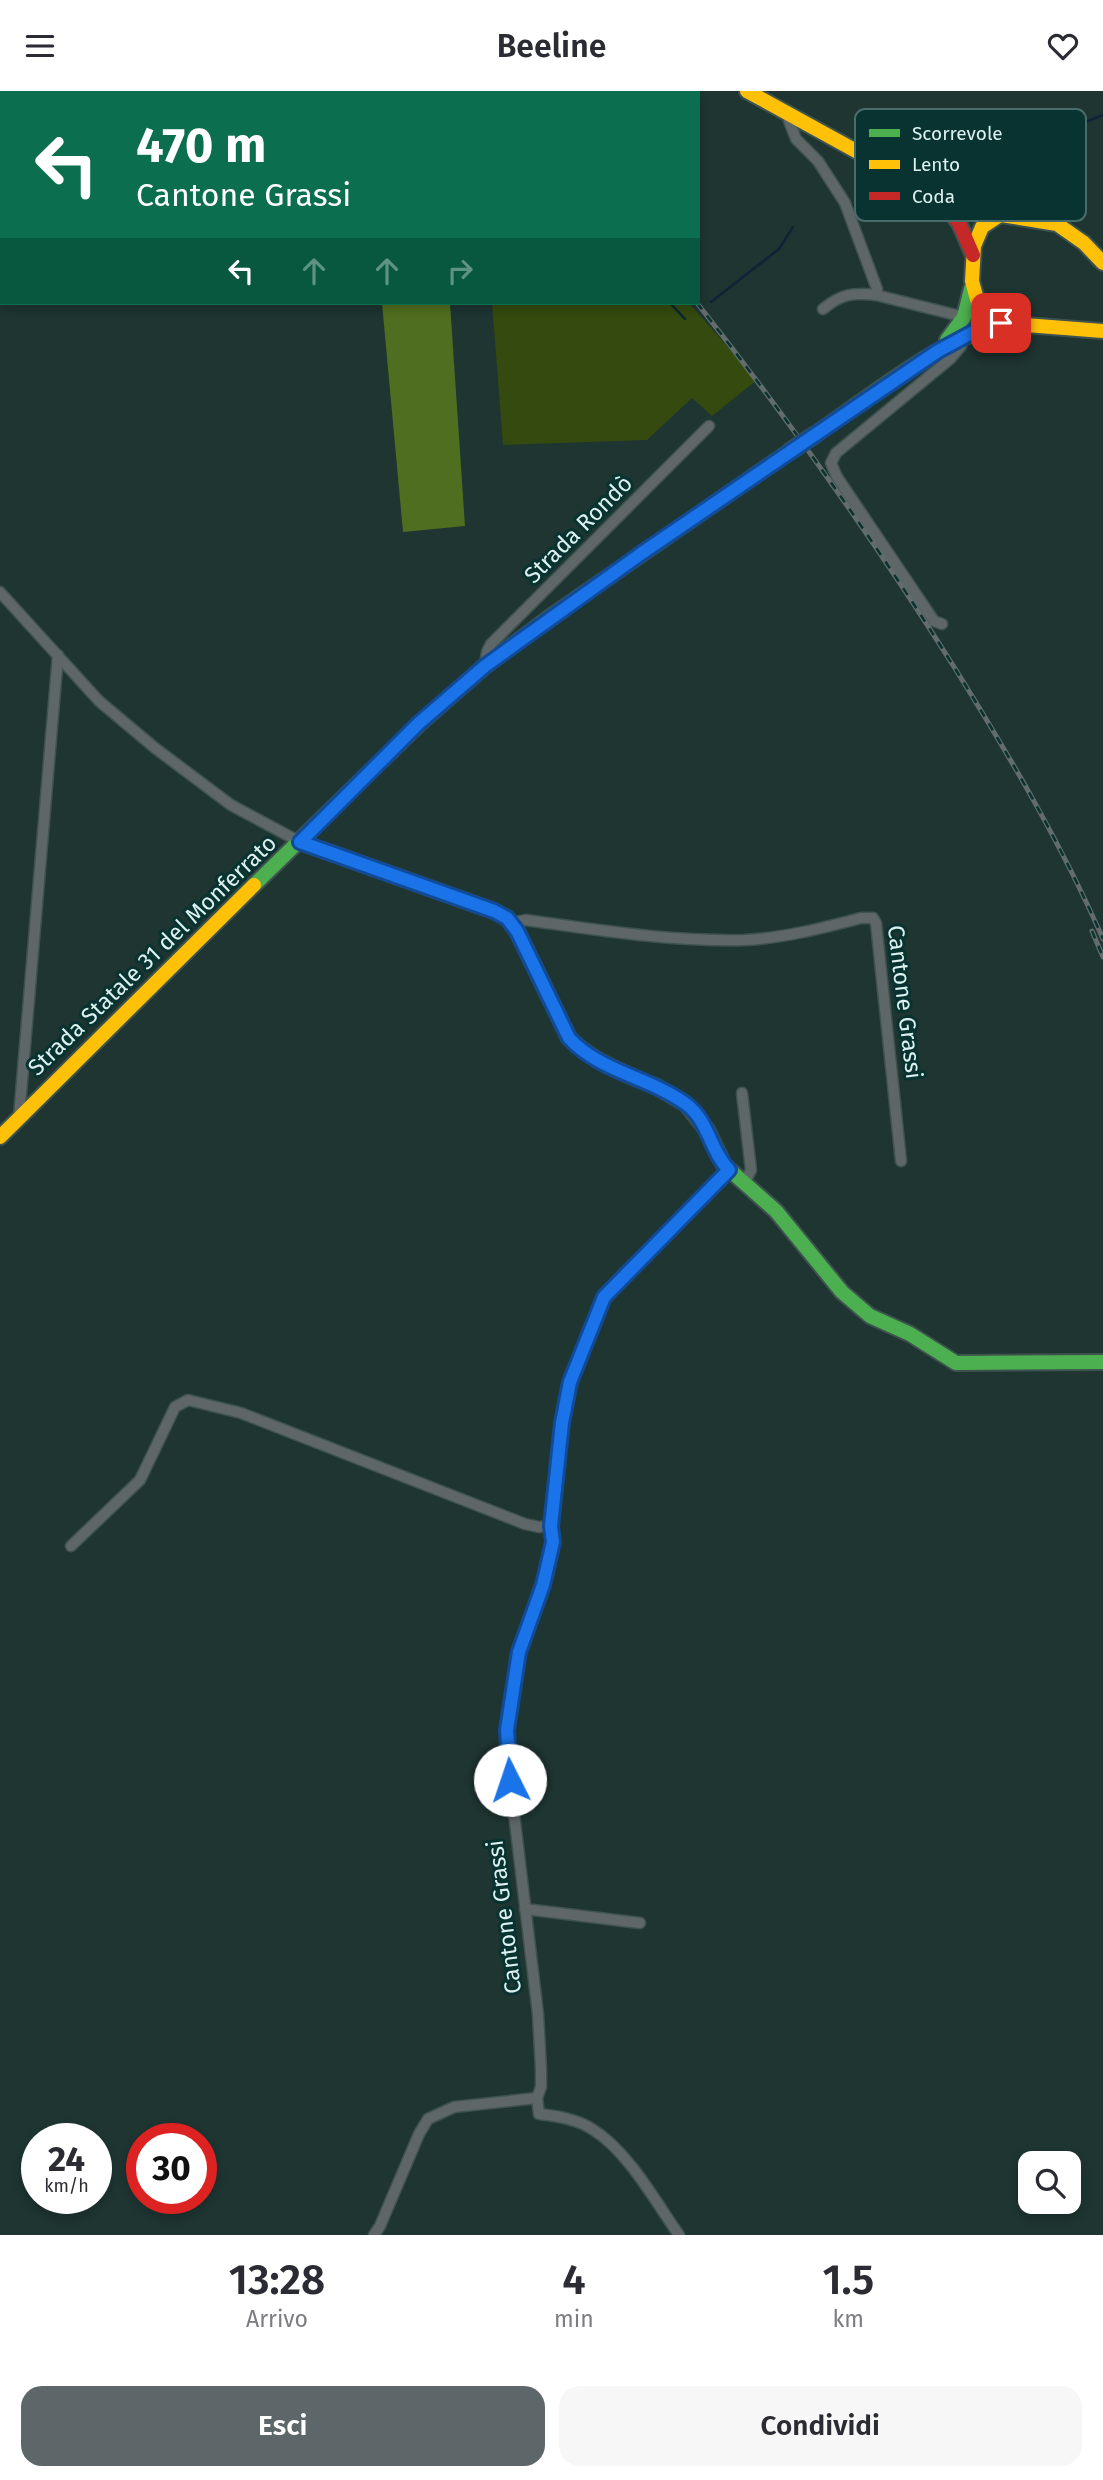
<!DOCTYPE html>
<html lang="it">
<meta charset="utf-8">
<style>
:root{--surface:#fff;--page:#f7f7f7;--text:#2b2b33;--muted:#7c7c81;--accent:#5d676a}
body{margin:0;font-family:"Fira Sans",sans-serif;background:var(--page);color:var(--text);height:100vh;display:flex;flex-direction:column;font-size:26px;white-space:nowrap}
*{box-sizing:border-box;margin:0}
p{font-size:23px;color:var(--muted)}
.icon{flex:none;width:38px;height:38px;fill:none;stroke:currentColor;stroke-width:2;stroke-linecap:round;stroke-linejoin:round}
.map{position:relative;height:2144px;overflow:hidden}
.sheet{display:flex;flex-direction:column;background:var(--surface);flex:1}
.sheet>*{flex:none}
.guide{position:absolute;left:0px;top:0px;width:700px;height:214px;box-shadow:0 4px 10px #0003;background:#0b6e4f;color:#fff;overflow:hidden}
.tools{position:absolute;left:1018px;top:2060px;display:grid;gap:14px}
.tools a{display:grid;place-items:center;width:63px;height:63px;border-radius:14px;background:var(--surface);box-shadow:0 4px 10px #0003;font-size:35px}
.speed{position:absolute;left:21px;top:2032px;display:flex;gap:14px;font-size:35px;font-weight:700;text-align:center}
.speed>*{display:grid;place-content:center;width:91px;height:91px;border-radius:50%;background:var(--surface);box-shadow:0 4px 10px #0003;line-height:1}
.speed small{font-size:18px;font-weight:400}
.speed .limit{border:10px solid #d22;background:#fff;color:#111}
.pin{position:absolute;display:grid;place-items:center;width:60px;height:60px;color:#fff;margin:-30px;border-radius:14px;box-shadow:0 4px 10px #0006}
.me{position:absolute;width:77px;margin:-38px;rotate:356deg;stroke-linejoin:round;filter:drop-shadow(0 0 5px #0008)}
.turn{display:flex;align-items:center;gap:24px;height:147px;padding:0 21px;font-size:32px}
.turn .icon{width:91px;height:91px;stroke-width:2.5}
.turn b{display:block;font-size:49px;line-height:60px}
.lanes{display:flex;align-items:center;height:66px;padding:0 21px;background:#0003;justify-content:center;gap:35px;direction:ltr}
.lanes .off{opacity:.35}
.eta{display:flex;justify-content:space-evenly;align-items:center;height:119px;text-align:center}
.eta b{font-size:42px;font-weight:600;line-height:49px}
.cta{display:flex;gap:14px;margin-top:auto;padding:14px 21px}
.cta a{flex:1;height:80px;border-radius:21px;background:var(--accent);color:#fff;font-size:28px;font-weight:600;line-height:80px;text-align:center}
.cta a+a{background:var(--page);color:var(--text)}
header{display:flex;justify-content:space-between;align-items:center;height:91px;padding:0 21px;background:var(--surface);font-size:32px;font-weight:600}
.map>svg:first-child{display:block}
.green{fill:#344a0f}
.forest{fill:#506e1f}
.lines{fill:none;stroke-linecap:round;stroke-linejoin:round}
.stream{stroke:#0d2436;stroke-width:2.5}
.street-casing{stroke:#3e524f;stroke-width:13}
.fast-casing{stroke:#3e524f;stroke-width:18}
.slow-casing{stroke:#3e524f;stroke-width:18}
.jam-casing{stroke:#3e524f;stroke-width:18}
.street{stroke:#5e6667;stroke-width:10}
.fast{stroke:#4caf50;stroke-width:14}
.slow{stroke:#ffc107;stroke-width:14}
.jam{stroke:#c62828;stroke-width:14}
.rail-casing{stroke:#636c6d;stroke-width:5}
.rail{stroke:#083330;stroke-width:2.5;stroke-dasharray:8;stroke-linecap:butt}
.fast-bridge-casing{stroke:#3e524f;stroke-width:19;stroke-linecap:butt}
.fast-bridge{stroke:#4caf50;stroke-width:16}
.route-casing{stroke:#114b97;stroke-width:18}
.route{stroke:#1a73e8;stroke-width:12}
.labels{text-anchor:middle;stroke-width:6;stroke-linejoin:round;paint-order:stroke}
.street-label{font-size:23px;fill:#ddf2f0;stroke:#083330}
.key{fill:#083330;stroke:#486c6a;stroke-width:2}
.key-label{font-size:19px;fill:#ddf2f0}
</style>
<header><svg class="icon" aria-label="menu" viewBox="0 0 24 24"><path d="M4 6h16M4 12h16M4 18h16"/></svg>Beeline<svg class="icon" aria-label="heart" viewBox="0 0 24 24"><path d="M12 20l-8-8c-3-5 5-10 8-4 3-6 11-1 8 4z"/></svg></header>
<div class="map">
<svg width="1103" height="2144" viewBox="0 0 1103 2144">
<rect width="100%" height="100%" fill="#1e3532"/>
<!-- green -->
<g class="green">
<polygon points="0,0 110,0 112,2 2,2 2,86 0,86"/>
<polygon points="154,0 500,0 502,2 153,2"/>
<polygon points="492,212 689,212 757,289 712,325 692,307 647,349 503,354"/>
</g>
<!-- forest -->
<polygon class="forest" points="382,212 450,212 465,435 403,441"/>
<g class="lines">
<!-- stream -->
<g class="stream">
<polyline points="0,30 2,30"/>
<polyline points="926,92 971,77 1103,24"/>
<polyline points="853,115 910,97"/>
<polyline points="711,211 779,158 793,136"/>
<polyline points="670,212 685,228"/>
</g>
<defs>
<g id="street">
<polyline points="790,26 789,30 796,48 818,70 845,112 877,198 876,204 964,226"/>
<path d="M823,218C841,203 854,201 876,204"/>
<polyline points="0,501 99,610 155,657 231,714 300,751"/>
<polyline points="942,533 934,530 837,386 831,372 836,362 950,268 961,255 963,246"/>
<polyline points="485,574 487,561 491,553 709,335"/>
<path d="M511,832L526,829C598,839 671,851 745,849C784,847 823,837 861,827H873L876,832L901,1070"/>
<polyline points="742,1002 751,1079 745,1091"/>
<polyline points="19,1026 58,564"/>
<polyline points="71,1455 140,1389 175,1316 188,1309 241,1322 525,1433 539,1436 551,1435"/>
<polyline points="525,1818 640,1832"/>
<polyline points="374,2144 380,2135 419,2043 428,2028 454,2016 537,2007"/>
<path d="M679,2144C655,2110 628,2060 592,2038C577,2028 557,2025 539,2023L537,2007L541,1996V1978L538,1923L510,1689L507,1639L519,1561L543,1494L553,1451L551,1435C556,1388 557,1337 570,1291C578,1263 591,1233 604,1206L729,1079"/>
</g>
<g id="fast">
<polyline points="947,249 964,226 971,198"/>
<path d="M816,343C871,305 937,251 1001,232"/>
<polyline points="254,794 419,633 485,575 549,527 789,361"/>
<polyline points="657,996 686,1013 707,1039 724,1074 776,1120 842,1201 870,1225 910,1243 956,1272 1103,1271"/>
</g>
<g id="slow">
<polyline points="747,0 936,104 982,121 1057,133 1084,152 1103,172"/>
<polyline points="1000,124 982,136 974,155 972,190 978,212 983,220 1001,232 1103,240"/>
<path d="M300,751L494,820L507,827L517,840L569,947C593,971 626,983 657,996"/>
<polyline points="0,1046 254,794"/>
</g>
<polyline id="jam" points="940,108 959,132 973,164"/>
</defs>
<!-- street casing -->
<use href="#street" class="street-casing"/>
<!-- fast casing -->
<use href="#fast" class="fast-casing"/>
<!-- slow casing -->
<use href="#slow" class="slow-casing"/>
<!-- jam casing -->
<use href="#jam" class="jam-casing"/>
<!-- street -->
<use href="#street" class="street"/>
<!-- fast -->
<use href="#fast" class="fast"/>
<!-- slow -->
<use href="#slow" class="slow"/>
<!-- jam -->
<use href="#jam" class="jam"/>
<defs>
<g id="rail">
<polyline points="503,0 504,2"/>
<path d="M697,212C790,330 876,452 956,579C1010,666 1062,754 1103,848"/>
<polyline points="1092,840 1103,866"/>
</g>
</defs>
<!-- rail casing -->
<use href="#rail" class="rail-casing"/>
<!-- rail -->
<use href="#rail" class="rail"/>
<defs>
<polyline id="fast-bridge" points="789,361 816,343"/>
</defs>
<!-- fast-bridge casing -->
<use href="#fast-bridge" class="fast-bridge-casing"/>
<!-- fast-bridge -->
<use href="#fast-bridge" class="fast-bridge"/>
</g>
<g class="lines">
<defs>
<path id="route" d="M510,1689L507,1639L519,1561L543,1494L553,1451L551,1435L562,1332L570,1291L604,1206L729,1079C710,1060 709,1030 686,1013C649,986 600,981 569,947L517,840L507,827L494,820L300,751L418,633L485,575L642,462L938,260L977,239L1001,232"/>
</defs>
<!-- route casing -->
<use href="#route" class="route-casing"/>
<!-- route -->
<use href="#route" class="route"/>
</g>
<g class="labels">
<!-- street labels -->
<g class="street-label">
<text transform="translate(578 438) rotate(-45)" y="8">Strada Rondò</text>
<text transform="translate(152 864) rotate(-44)" y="8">Strada Statale 31 del Monferrato</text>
<text transform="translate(905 911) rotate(83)" y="8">Cantone Grassi</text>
<text transform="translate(504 1826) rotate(-97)" y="8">Cantone Grassi</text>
</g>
</g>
<!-- legend -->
<rect x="855" y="18" width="231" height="112" rx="10" class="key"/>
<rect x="869" y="38" width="31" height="8" fill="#4caf50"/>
<rect x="869" y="69" width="31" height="9" fill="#ffc107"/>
<rect x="869" y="101" width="31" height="8" fill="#c62828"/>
<g class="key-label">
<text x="912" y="49">Scorrevole</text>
<text x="912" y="80">Lento</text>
<text x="912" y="112">Coda</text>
</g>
</svg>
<div class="tools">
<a><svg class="icon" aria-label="search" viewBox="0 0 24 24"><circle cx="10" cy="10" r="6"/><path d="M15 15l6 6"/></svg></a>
</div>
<div class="speed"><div>24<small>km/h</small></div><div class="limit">30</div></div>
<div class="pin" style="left:1001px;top:232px;background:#d93025"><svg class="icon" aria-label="arrive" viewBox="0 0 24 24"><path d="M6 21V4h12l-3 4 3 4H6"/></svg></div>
<svg class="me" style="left:510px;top:1689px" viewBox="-20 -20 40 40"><circle r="19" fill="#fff"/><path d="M0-13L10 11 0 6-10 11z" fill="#1a73e8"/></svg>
<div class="guide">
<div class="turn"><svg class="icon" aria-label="left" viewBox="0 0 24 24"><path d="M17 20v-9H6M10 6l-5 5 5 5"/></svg><div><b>470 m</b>Cantone Grassi</div></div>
<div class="lanes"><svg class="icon" aria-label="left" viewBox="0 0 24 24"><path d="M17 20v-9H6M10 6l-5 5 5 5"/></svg><svg class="icon off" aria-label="ahead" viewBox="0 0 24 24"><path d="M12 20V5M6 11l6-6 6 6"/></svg><svg class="icon off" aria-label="ahead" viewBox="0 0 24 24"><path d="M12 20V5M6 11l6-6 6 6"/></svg><svg class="icon off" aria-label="right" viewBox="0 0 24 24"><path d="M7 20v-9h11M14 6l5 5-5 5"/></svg></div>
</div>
</div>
<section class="sheet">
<div class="eta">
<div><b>13:28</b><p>Arrivo</p></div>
<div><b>4</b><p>min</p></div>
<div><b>1.5</b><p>km</p></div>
</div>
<div class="cta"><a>Esci</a><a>Condividi</a></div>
</section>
